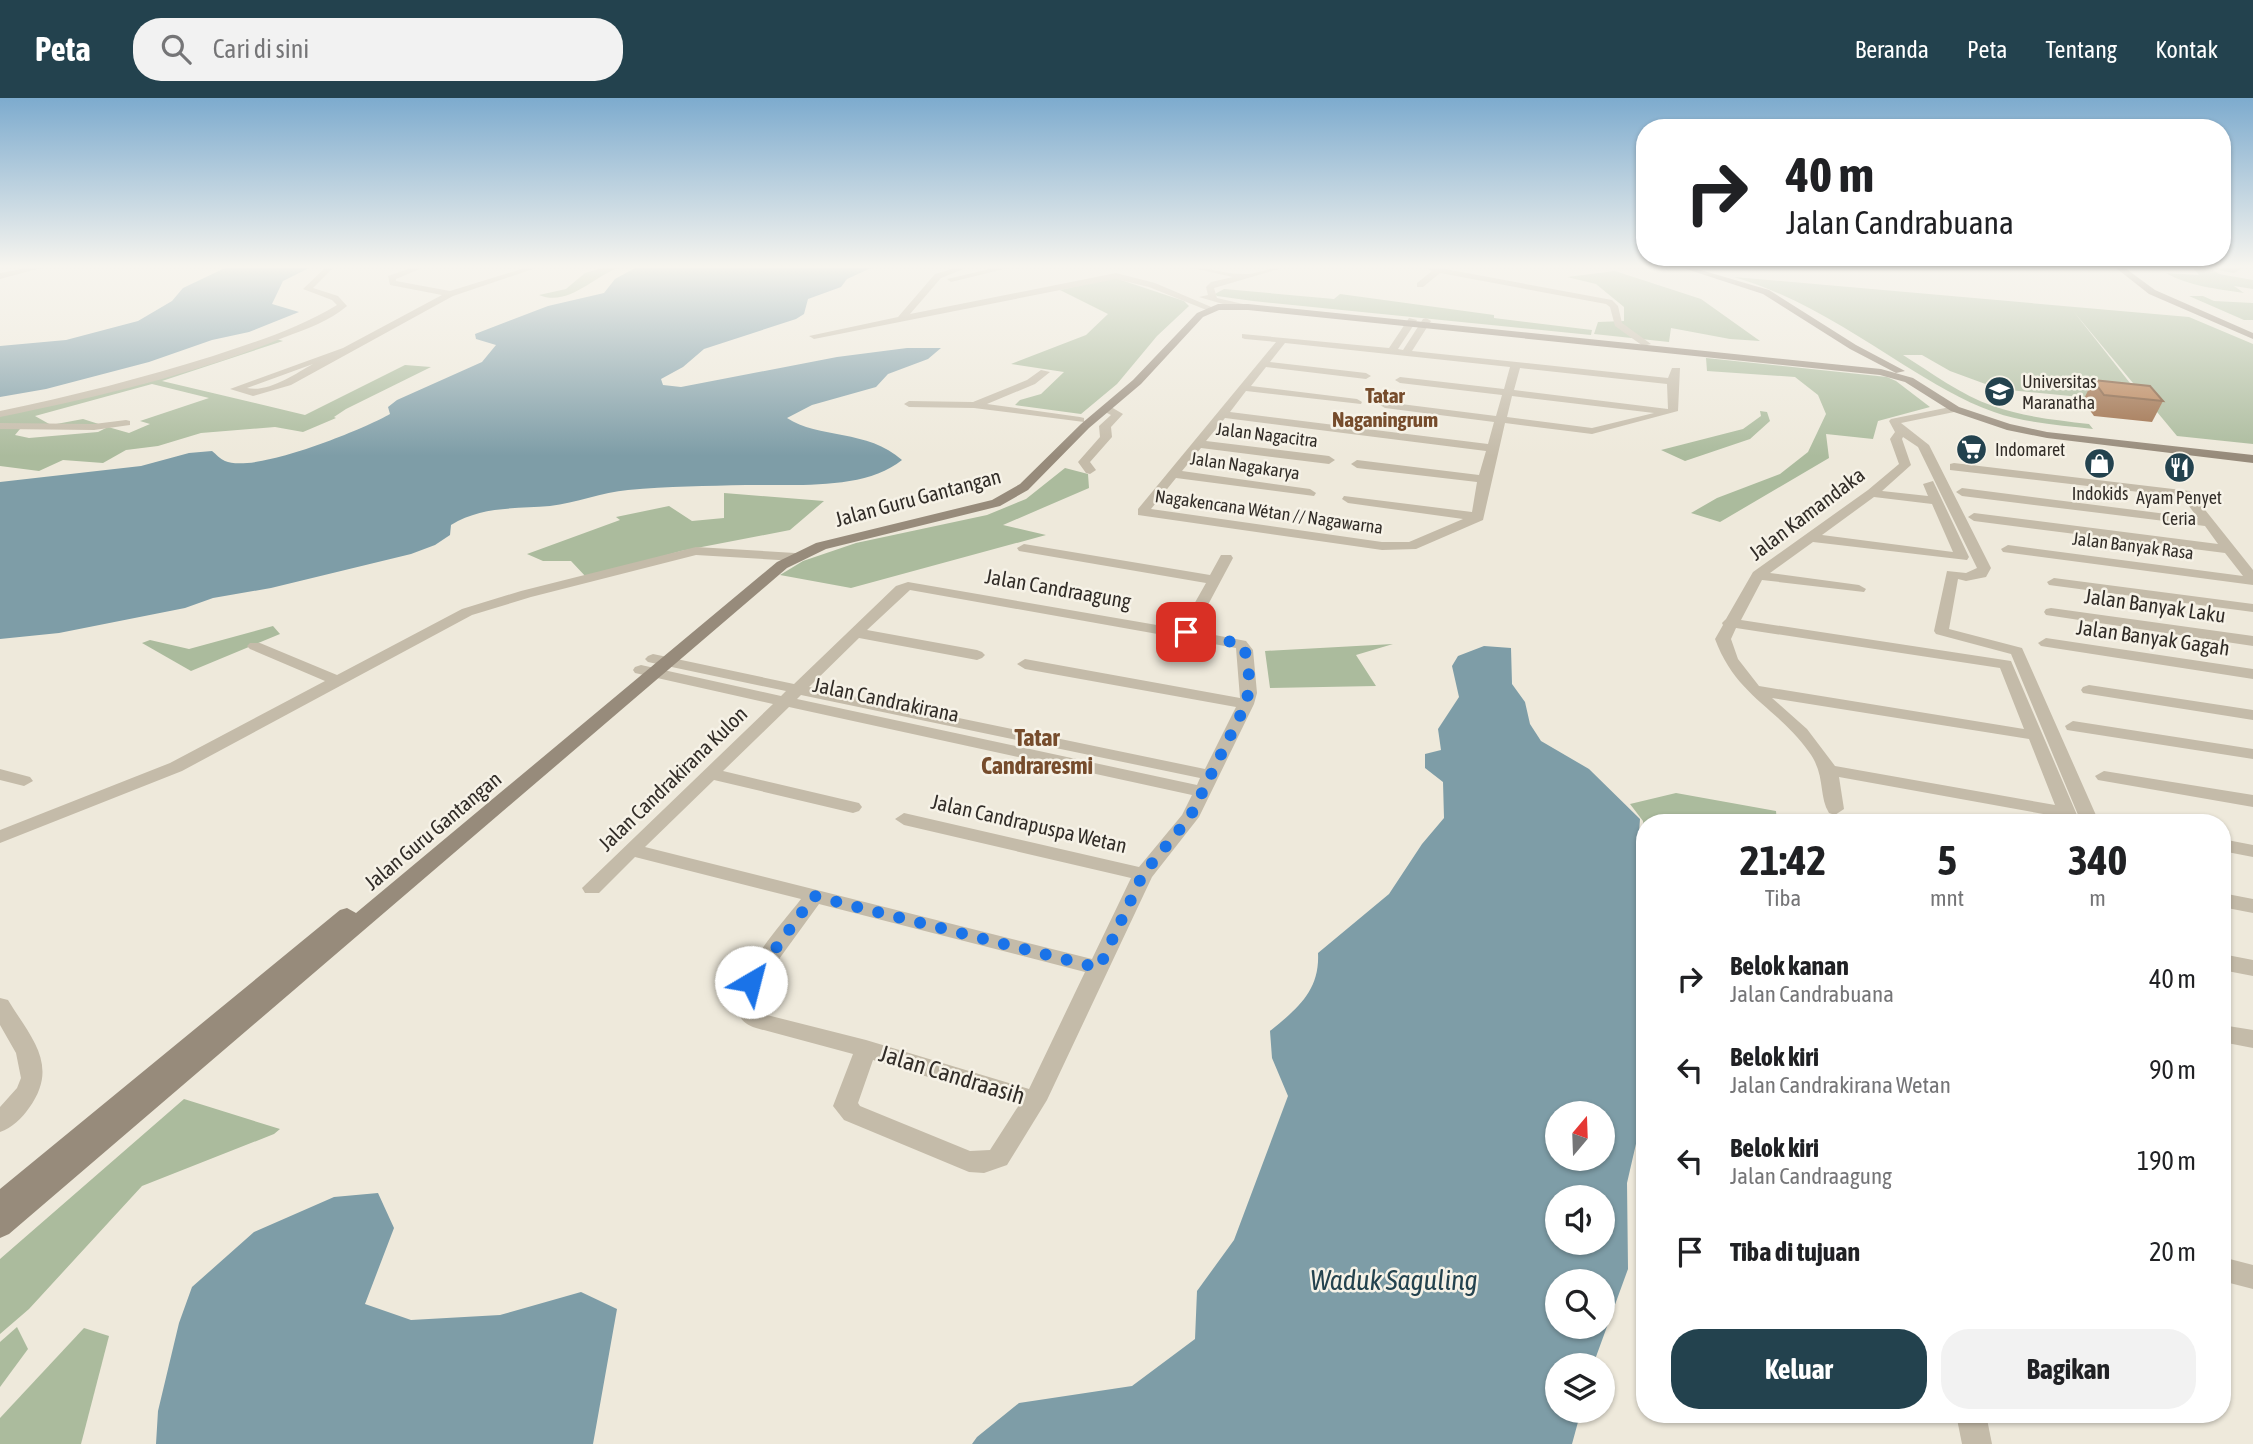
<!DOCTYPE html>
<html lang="id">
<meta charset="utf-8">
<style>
:root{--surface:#fff;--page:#f2f2f2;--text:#202124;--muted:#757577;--accent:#23424e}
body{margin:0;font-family:"Asap Condensed",sans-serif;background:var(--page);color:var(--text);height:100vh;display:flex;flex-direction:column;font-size:26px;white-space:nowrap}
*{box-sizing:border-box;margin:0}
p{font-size:23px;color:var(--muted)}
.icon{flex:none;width:38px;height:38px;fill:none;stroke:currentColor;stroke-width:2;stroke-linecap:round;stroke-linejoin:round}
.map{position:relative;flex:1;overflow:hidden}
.side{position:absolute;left:1636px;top:716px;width:595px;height:609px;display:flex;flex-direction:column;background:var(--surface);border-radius:28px;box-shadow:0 2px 5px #0004}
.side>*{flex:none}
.hud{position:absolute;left:1636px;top:21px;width:595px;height:147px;border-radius:28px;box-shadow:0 2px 5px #0004;background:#fff;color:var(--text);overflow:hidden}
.needle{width:46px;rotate:19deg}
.buttons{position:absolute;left:1545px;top:1003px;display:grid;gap:14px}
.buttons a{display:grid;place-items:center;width:70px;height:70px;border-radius:50%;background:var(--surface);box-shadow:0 2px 5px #0004;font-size:35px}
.pin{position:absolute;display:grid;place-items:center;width:60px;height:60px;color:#fff;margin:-30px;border-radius:14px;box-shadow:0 4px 10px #0006}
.me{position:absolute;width:77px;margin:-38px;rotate:37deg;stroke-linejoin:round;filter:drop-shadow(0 0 5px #0008)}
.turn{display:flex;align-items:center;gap:24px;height:147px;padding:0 35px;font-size:32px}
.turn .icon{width:91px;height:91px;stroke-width:2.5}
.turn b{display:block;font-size:49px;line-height:60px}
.eta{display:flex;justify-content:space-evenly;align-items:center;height:119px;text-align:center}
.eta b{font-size:42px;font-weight:700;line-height:49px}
.button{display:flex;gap:14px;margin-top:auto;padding:14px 35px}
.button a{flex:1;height:80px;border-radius:28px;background:var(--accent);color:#fff;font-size:28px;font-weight:700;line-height:80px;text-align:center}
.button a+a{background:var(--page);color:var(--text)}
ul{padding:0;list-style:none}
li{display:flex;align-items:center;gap:21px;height:91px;padding:0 35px}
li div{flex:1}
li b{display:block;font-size:26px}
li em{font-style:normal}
header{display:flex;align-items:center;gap:42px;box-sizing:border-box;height:98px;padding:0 35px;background:var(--accent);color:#fff}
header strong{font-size:33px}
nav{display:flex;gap:38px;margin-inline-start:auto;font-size:24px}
.search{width:490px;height:63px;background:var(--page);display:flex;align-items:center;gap:18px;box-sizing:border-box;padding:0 24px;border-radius:28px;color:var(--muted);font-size:26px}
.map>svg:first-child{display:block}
.green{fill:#abbb9d}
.water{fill:#7e9da7;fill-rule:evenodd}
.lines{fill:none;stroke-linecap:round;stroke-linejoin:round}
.street{fill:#c4bba9;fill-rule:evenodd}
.secondary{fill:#978b7b;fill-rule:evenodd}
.wall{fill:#9c6c47}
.building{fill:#b57e52;stroke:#7f5839;stroke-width:2}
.route{stroke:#1a73e8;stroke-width:12;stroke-dasharray:0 21.6}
.labels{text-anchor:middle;stroke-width:5;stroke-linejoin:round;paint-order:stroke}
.far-poi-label{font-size:18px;fill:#322d28;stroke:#f6f2e7;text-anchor:start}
.far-street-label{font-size:18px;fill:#322d28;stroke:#f6f2e7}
.far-quarter-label{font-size:21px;font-weight:bold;fill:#764c2c;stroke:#f6f2e7}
.street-label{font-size:21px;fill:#322d28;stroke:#f6f2e7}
.quarter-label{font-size:24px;font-weight:bold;fill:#764c2c;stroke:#f6f2e7}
.near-street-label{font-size:24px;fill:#322d28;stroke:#f6f2e7}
.near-water-label{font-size:28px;font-style:italic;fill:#23424e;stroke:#f6f2e7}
</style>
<header>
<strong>Peta</strong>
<div class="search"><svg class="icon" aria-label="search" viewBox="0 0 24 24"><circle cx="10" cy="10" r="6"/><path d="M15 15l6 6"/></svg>Cari di sini</div>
<nav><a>Beranda</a><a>Peta</a><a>Tentang</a><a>Kontak</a></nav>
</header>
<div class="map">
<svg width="2253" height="1346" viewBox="0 0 2253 1346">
<rect width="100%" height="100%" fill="#eee9db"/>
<!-- green -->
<g class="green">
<path d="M602,170H618C593,179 568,209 539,197L566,191L585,175Z"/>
<path d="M2193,170H2243L2234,175L2212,171L2219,176L2253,182V191L2234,188L2244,195C2218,191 2188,188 2166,175L2199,177Z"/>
<polygon points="1615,173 1701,201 1760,243 1730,241 1671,230 1669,244 1594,236 1598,224 1624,223 1624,209 1596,186 1567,179"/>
<path d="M1734,179L2189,219L2253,246V346L2177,338L2074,214L2141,299L2132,304L1999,291L1950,273L1922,257H1903C1932,275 1961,297 1993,308C2024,319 2057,322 2089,326L2093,331C2060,327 2025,325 1994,314C1962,303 1932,284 1904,267C1850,233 1796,197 1734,179Z"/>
<polygon points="1115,180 1184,203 1189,208 1157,238 1117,286 1081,316 1015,307 1020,302 1041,296 1064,274 1011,266 1086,237 1108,216 1060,192"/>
<polygon points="1224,191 1334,201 1340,196 1494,217 1494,220 1592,232 1591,237 1253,203 1217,198 1215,196"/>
<polygon points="2189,198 2203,198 2214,203 2253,205 2253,222 2244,222"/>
<polygon points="276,241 283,243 162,283 305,317 405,267 431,269 346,311 334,319 336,320 303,334 275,329 201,335 158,348 126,352 103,365 63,362 39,373 0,368 0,329 20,331 15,337 29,340 98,334 108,329 129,335 150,326 140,323 209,300 152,286 35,318 51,327 83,321 105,328 95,329 8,328 0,326 0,316 145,285"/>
<polygon points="1706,260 1887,279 1896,283 1930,309 1878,323 1873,341 1826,336 1829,360 1720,424 1691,415 1717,400 1780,376 1808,354 1826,316 1818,297 1795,279 1707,273"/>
<polygon points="1760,313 1767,314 1770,323 1750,341 1685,363 1661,352 1743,331 1761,318"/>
<polygon points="1065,370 1088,376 1089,390 1003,427 1046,437 851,490 780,477 803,463 856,445 987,417 1026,401"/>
<polygon points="724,395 824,403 790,432 681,453 587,480 571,463 543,463 527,456 620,422 616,419 669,408 692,423 724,420"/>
<polygon points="273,528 280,536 191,573 142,545 150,542 189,551"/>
<polygon points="1393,546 1356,557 1376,588 1270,590 1265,553"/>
<polygon points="1676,695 1776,713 1777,724 1645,724 1645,825 1643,825 1643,723 1630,706"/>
<polygon points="184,1001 280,1031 274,1036 142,1088 29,1211 0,1236 0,1161"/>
<polygon points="17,1229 28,1251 0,1289 0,1244"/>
<polygon points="84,1230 109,1238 81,1346 0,1346 0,1320"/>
</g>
<!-- water -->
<g class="water">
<polygon points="225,170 309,170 283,183 272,206 299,214 249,234 212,242 149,264 46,291 0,299 0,248 66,242 138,223 172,203 183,190"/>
<path d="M635,170H871L847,181L841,189L808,201L804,216L796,221L704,251L683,269L661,281L663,287L681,289L837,259L907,250H941L928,261L888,276L876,289L812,307L787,320C818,341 868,331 902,362C864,393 793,386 746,387C707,388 668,388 628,392C602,394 576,405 550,408C515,411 481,408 451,427L450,437L435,447L411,456L271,490L213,500L185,510L59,535L0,541V384L141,368L189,355L212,353C216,356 220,361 225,363C254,376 362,332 390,316L388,309L397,302L482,264L496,247L476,241L475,236L548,208L604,195L615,181Z"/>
<path d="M1484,548L1511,550L1512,586L1525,604L1530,626L1541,643L1589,671L1640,721C1638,753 1631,806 1645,835V953L1640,965L1644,1011L1627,1085L1628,1171L1593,1267H1558V1312L1581,1313L1572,1346H972L977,1339L1019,1305L1132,1288L1195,1241L1197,1193L1234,1142L1288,998L1272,960L1270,933C1297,911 1320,893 1318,855L1389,796L1422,746L1444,720L1443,684L1425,670V656L1441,652L1438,631L1459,599L1452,568L1458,558ZM1558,1015H1603V1060H1558ZM1558,1099H1603V1144H1558ZM1558,1183H1603V1228H1558Z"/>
<polygon points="378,1095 394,1130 365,1206 411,1222 500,1217 581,1194 617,1211 593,1346 156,1346 158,1313 179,1225 192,1189 254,1134 334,1099"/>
</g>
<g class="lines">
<!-- street -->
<g class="street">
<polygon points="27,170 41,170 0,181 0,175"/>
<path d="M325,170H333L313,190L338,198L347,208C330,223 306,231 285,239C194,277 96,299 0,319V313C72,298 143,280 213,258C256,244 299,230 337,207L332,202L303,191Z"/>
<path d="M411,170H422L396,181V183L450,193L525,170H536L453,198L291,287L253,298L230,291L343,250L442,197L390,187L388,178ZM313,266C295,276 268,295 247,290Z"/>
<polygon points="955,170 966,170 941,180 910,216 1116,175 1155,185 1216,211 1209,213 1149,189 1116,181 814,241 809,238 898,219 935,176"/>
<polygon points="994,170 1008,170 951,184 947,181"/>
<path d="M1192,170C1209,169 1226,176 1243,176C1256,177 1269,169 1282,170L1214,190L1217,200L1243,206L1244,208L1240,211L1199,199L1208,197L1206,189L1211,184L1233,179Z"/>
<polygon points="1426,170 1440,170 1612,202 1618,208 1622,225 1651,246 1643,248 1615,228 1610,209 1606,206 1440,175 1423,189 1417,189 1417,185 1432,173"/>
<path d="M1409,220L1417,222L1398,251L1403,252L1423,221L1426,220L1431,223L1412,253L1668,280L1672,270H1680L1678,313L1592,336L1505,325L1483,422L1416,451L1382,452L1138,417V411L1276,244L1245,241L1242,240V236L1389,250ZM1285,245L1510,269L1504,291L1400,279L1395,282L1400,285L1502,297L1496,318L1385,304L1380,307L1385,310L1494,324L1488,346L1230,314L1246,293L1361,306L1362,304L1357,301L1251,288L1266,269L1366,281L1371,278L1366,275L1270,264ZM1520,270L1667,286L1668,311L1514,292ZM1512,298L1654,315L1592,330L1507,319ZM1225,320L1486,353L1479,377L1357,362L1351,366L1357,370L1477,384L1472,414L1344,398L1342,401L1348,405L1463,421L1409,444H1382L1151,411L1176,380L1314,398L1316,395L1310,391L1182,373L1201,350L1329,366L1335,362L1329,358L1206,343Z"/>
<polygon points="1041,272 1050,274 1035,286 987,306 1080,319 1084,320 1084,324 974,310 909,309 904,306 909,303 973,304 1027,282"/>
<path d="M1955,308L1960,311L1959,313L1901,325L1929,347L1991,470L1986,479L1966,483L1958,481L1949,531L2022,550L2099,724H2081L2011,556L1936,536L1934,533L1947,473L1966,475L1977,470L1918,349L1903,339L1902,341L1911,367L1882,393L1928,398L1923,386L1933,383L1969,459L1967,462L1813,444L1770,475L1859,487L1866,491L1864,494L1762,482L1741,522L2011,563L2080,724H2062L2060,719L1839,679L1844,711L1835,717L1829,715C1818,697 1826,677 1809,654C1777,609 1736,598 1715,541L1723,527L1722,525L1726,521L1753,474L1868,392L1899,366L1890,341L1895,334L1889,323L1891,321ZM1874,399L1932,406L1953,454L1822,437ZM1736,530L2000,570L2024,631L1759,588L1738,561L1731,541ZM1772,600L2029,641L2055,707L1835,668L1807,631Z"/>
<polygon points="1103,309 1111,309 1123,316 1111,329 1112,339 1090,364 1096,372 1090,376 1086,375 1078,364 1100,339 1099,328 1111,317 1103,313"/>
<polygon points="126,322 130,323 130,327 94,332 0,331 0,325 94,326"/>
<polygon points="1954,365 2190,393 2253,472 2253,487 2003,454 2001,451 2008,447 2243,478 2225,455 1974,423 1968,419 1974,415 2218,446 2205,428 1962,398 1956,394 1962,390 2198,420 2182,399 1950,372 1950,366"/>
<path d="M1024,446L1210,477L1221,457H1231L1233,460L1194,533L1246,543L1253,552L1257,595L1254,606L1199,719L1152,779L1047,1002L1007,1067L984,1075L969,1074L844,1022L833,1008L853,956L756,930C700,913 784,824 801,801L635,759L599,795H585L582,790L773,606L635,575L633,572L635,569L641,567L781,598L786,593L648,564L645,561L648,558L653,556L794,586L896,488L908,484L1180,531L1206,485L1019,453L1017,450ZM910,492L1236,550L1240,600L1025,561L1017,566L1025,571L1236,609L1205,671L809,589L859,540L977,562L982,560L985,557L982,554L977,552L867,532ZM801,597L1200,680L1197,687L797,601ZM789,609L1192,697L1182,717L1139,769L904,715L895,721L904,727L1131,780L1092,861L645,749L714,682L853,715L859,713L862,709L859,705L723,673ZM819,806L1085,874L1029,991L866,942L763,916L758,904L761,886ZM873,962L1019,1007L990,1052L970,1053L860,1008L858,1005Z"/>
<polygon points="696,449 795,455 802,459 795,463 696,457 531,499 472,517 182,673 0,745 0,732 170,665 325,583 250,551 247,548 250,545 260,545 337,577 462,511 521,493"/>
<polygon points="2054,480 2253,506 2253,514 2049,487 2047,484"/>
<polygon points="2051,510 2253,538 2253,548 2046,517 2044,514 2046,511"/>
<polygon points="2046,540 2253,571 2253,581 2041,548 2038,545"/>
<polygon points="2089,587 2253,612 2253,622 2083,595 2081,592 2083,589"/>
<polygon points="2073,623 2253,651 2253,661 2067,632 2065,628"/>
<polygon points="0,671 30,679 33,683 24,688 0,682"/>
<polygon points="2104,673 2253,697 2253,709 2098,682 2095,678"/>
<polygon points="2222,741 2253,747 2253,759 2222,753"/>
<polygon points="2222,795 2253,801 2253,815 2222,809"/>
<polygon points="2222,856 2253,862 2253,878 2222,872"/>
<path d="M0,900L8,902C31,940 60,967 29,1010C22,1020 12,1030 0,1034V1009L17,990L21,980L16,955L0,927Z"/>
<polygon points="2222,927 2253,932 2253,950 2222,944"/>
<polygon points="2222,1159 2253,1167 2253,1191 2222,1183"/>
<polygon points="1956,1316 1986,1316 1992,1346 1962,1346"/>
</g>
<!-- secondary -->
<g class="secondary">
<polygon points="1683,170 1694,170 1769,192 1856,247 1905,273 1896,275 1850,251 1763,196"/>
<polygon points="2116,170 2125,170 2155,192 2253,235 2253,241 2149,196"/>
<polygon points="1218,206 1248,206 1881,271 1913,280 1959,309 2010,326 2047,334 2253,357 2253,365 2047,340 2007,332 1951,313 1905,284 1880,277 1248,212 1219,212 1203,219 1141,286 1089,330 1028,392 1000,408 826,451 787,470 9,1136 0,1140 0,1091 340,812 347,810 356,815 777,464 816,445 992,402 1020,386 1081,326 1133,282 1197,215"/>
</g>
</g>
<!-- wall -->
<polygon class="wall" points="2093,282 2163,303 2152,324 2094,318 2083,303"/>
<!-- building -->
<polygon class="building" points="2093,282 2150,288 2163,303 2104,297"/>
<!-- sky -->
<linearGradient id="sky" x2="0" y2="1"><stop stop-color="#7dabce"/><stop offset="0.47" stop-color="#f7f5ef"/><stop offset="1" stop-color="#f7f5ef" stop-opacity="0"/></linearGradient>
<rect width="2253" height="358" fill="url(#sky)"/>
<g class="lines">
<!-- route -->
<path class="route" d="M751,884L814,798L1099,870L1143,776L1190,719L1246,606C1250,590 1251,560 1241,546L1186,534"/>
</g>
<!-- icons -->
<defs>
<symbol id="university-disc" viewBox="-11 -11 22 22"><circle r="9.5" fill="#23424e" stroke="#f6f2e7"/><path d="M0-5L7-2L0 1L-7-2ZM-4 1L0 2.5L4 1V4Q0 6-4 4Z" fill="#fff"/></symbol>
<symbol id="supermarket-disc" viewBox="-11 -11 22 22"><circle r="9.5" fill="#23424e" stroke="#f6f2e7"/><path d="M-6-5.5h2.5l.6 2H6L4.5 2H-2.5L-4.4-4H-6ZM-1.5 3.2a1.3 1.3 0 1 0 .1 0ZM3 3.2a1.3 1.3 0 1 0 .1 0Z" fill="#fff"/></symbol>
<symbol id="shop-disc" viewBox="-11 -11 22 22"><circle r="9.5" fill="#23424e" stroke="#f6f2e7"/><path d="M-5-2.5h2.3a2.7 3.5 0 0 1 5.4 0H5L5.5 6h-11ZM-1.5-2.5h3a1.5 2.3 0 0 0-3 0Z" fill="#fff"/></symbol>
<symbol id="restaurant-disc" viewBox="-11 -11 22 22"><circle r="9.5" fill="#23424e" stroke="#f6f2e7"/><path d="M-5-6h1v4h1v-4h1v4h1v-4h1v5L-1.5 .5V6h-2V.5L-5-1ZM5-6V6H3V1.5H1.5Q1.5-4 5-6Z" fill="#fff"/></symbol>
</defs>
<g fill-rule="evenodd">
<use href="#university-disc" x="1982" y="276" width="35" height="35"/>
<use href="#supermarket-disc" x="1954" y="334" width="35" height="35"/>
<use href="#shop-disc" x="2082" y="348" width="35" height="35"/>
<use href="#restaurant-disc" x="2162" y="352" width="35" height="35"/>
</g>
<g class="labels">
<!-- far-poi labels -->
<g class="far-poi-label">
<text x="2022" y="290">Universitas<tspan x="2022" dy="21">Maranatha</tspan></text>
<text x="1995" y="358">Indomaret</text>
<text x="2100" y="402" text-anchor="middle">Indokids</text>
<text x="2179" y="406" text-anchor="middle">Ayam Penyet<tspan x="2179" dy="21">Ceria</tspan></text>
</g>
<!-- far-street labels -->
<g class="far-street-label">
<text transform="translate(1267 337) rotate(7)" y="6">Jalan Nagacitra</text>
<text transform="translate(1245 368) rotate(8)" y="6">Jalan Nagakarya</text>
<text transform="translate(1269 414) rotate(8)" y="6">Nagakencana Wétan // Nagawarna</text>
<text transform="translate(2133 448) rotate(7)" y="6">Jalan Banyak Rasa</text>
</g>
<!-- far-quarter labels -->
<g class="far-quarter-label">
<text x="1385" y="305">Tatar<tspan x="1385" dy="24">Naganingrum</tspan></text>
</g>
<!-- street labels -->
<g class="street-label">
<text transform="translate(918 400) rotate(-15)" y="7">Jalan Guru Gantangan</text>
<text transform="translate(1807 416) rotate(-37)" y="7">Jalan Kamandaka</text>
<text transform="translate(1058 491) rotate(10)" y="7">Jalan Candraagung</text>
<text transform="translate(2155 508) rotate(8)" y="7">Jalan Banyak Laku</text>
<text transform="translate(2153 540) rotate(8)" y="7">Jalan Banyak Gagah</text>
<text transform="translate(886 602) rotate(12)" y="7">Jalan Candrakirana</text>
<text transform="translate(673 681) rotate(-44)" y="7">Jalan Candrakirana Kulon</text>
<text transform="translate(1029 726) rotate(13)" y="7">Jalan Candrapuspa Wetan</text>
<text transform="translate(433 733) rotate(-40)" y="7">Jalan Guru Gantangan</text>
</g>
<!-- quarter labels -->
<g class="quarter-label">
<text x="1037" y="648">Tatar<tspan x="1037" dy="28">Candraresmi</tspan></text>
</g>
<!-- near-street labels -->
<g class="near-street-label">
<text transform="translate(952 977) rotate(17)" y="8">Jalan Candraasih</text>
</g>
<!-- near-water labels -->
<g class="near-water-label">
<text x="1394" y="1192">Waduk Saguling</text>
</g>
</g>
</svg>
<div class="buttons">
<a><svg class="needle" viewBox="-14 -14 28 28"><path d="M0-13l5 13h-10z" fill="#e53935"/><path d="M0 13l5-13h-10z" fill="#757577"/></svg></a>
<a><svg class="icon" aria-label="sound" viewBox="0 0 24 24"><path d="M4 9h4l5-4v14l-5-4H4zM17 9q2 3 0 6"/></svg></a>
<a><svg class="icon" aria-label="search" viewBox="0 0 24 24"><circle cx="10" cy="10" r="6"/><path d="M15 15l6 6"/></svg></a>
<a><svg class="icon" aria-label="layers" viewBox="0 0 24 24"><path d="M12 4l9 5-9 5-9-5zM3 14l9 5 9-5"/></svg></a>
</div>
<div class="pin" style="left:1186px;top:534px;background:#d93025"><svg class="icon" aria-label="arrive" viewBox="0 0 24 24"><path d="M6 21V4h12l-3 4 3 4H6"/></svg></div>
<svg class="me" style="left:751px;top:884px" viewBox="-20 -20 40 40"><circle r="19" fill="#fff"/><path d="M0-13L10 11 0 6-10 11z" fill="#1a73e8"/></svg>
<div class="hud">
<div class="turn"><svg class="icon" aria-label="right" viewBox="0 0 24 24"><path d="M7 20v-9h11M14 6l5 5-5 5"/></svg><div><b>40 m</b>Jalan Candrabuana</div></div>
</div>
<section class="side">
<div class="eta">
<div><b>21:42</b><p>Tiba</p></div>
<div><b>5</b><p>mnt</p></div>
<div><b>340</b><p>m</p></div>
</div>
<ul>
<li><svg class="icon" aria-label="right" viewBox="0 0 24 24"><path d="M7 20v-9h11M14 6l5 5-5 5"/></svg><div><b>Belok kanan</b><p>Jalan Candrabuana</p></div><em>40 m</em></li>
<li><svg class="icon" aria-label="left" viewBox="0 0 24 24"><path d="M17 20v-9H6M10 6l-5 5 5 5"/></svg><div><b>Belok kiri</b><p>Jalan Candrakirana Wetan</p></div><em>90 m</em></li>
<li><svg class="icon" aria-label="left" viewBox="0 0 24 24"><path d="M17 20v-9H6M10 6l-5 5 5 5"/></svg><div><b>Belok kiri</b><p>Jalan Candraagung</p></div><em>190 m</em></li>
<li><svg class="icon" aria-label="arrive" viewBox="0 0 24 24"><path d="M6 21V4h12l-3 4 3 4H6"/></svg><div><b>Tiba di tujuan</b></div><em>20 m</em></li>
</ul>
<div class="button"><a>Keluar</a><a>Bagikan</a></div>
</section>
</div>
